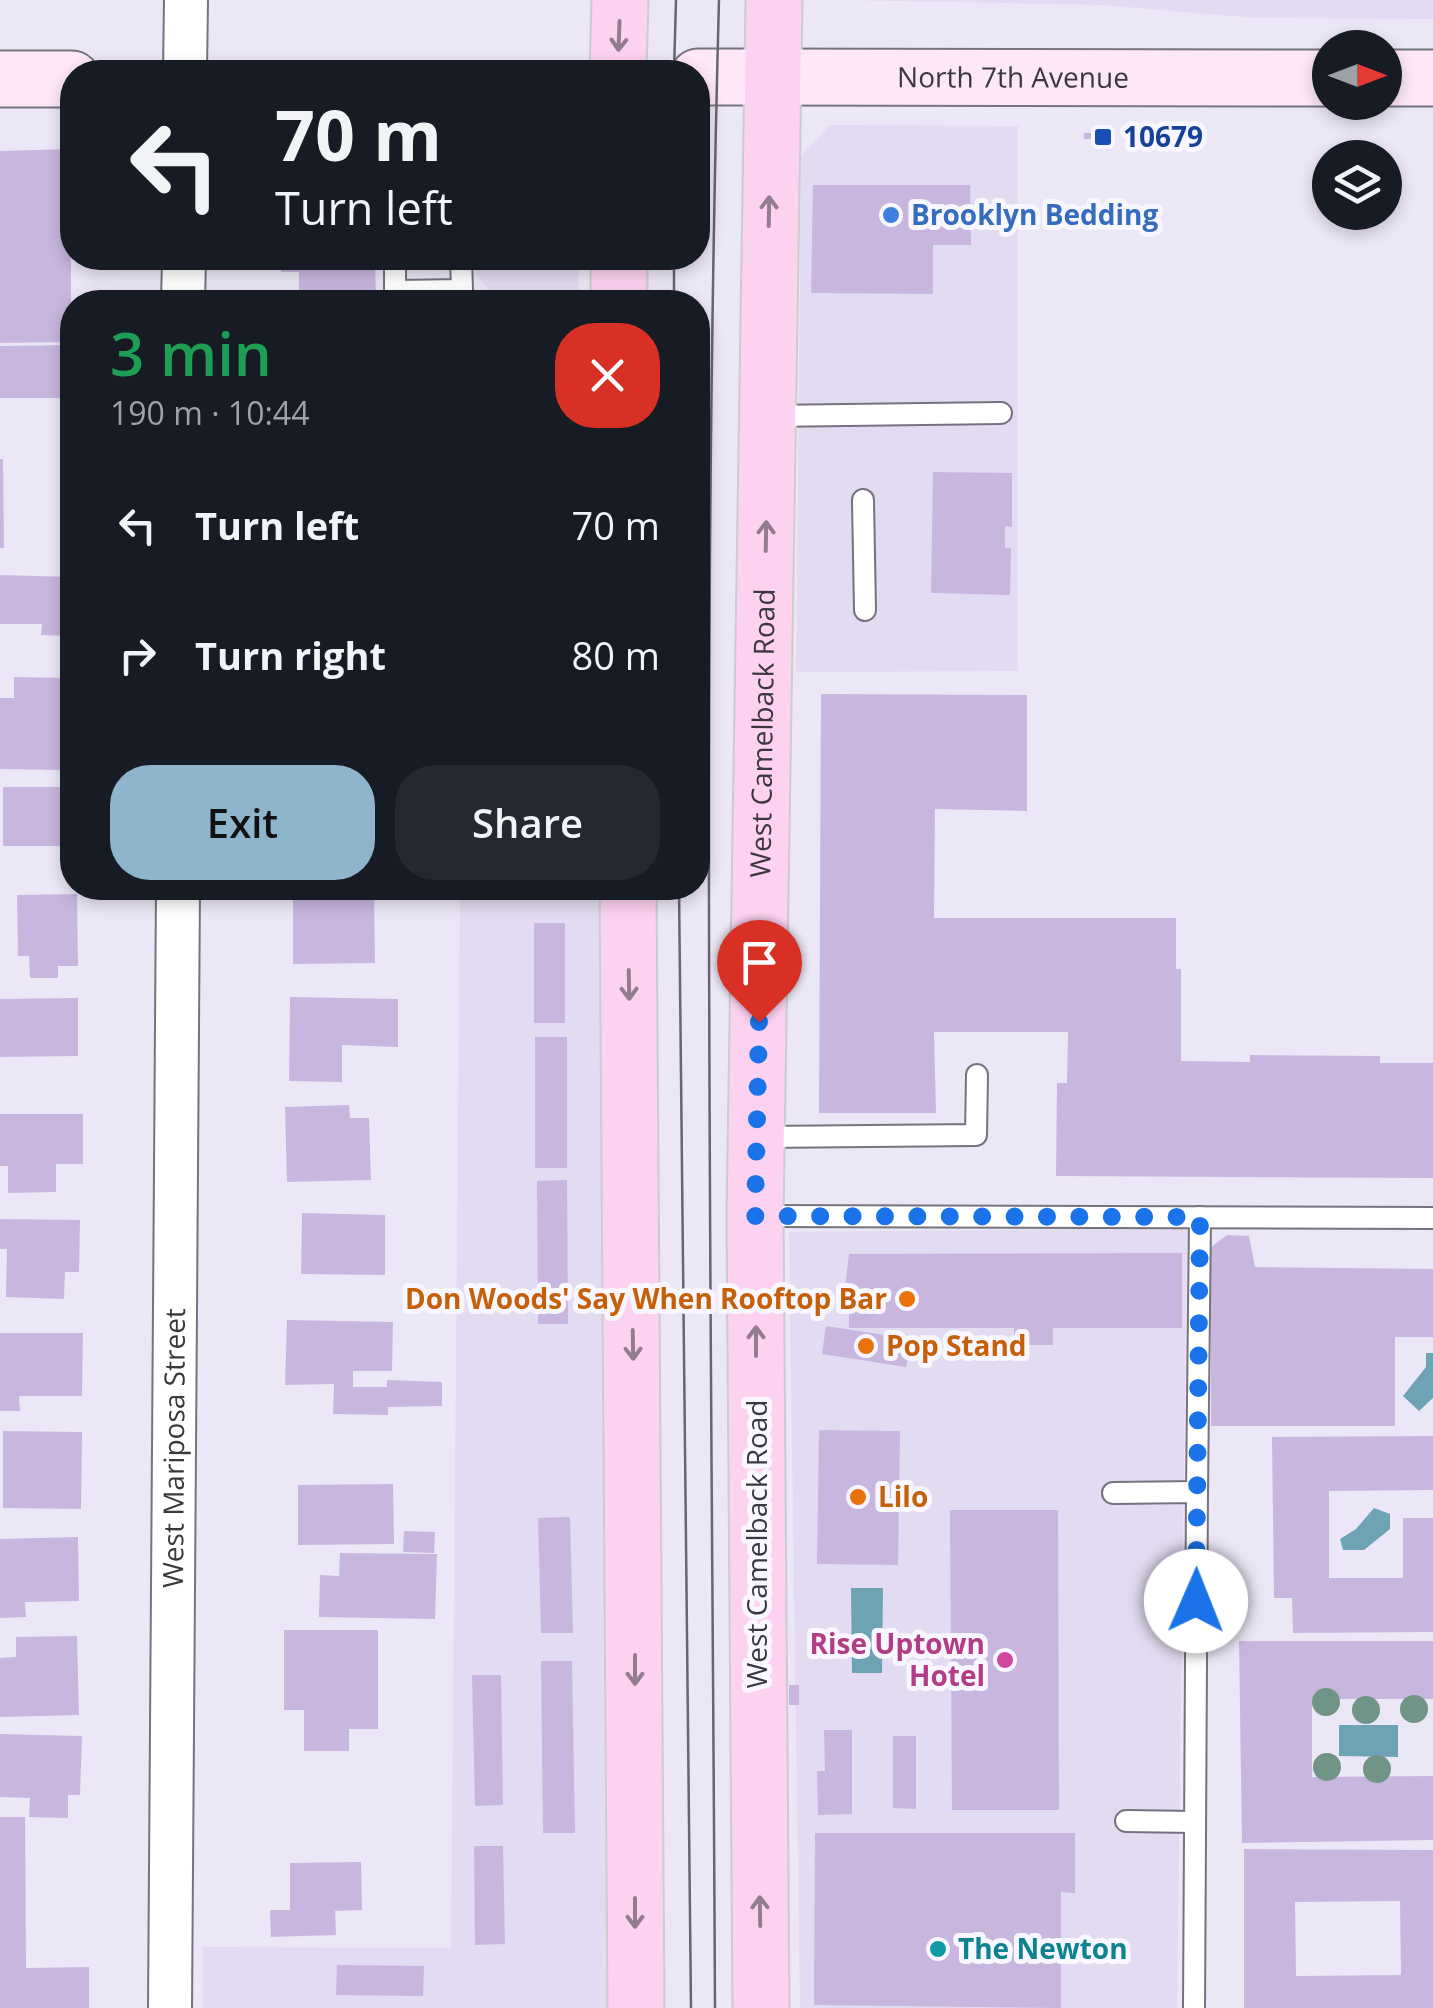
<!DOCTYPE html>
<meta charset="utf-8">
<style>
:root{--surface:#171b24;--page:#242831;--text:#f1f3f6;--muted:#9ea1a6;--accent:#8fb5cd}
body{margin:0;font-family:"Open Sans",sans-serif;background:var(--page);color:var(--text);height:100vh;display:flex;flex-direction:column;font-size:38px;white-space:nowrap}
*{box-sizing:border-box;margin:0}
p{font-size:32px;color:var(--muted)}
.icon{flex:none;width:55px;height:55px;fill:none;stroke:currentColor;stroke-width:2;stroke-linecap:round;stroke-linejoin:round}
.map{position:relative;flex:1;overflow:hidden}
.details{position:absolute;left:60px;top:290px;width:650px;height:610px;display:flex;flex-direction:column;background:var(--surface);border-radius:40px;box-shadow:0 5px 15px #0003}
.details>*{flex:none}
.hud{position:absolute;left:60px;top:60px;width:650px;height:210px;border-radius:40px;box-shadow:0 5px 15px #0003;background:#171b24;color:var(--text);overflow:hidden}
.needle{width:65px;rotate:90deg}
.fabs{position:absolute;left:1312px;top:30px;display:grid;gap:20px}
.fabs a{display:grid;place-items:center;width:90px;height:90px;border-radius:50%;background:var(--surface);box-shadow:0 5px 15px #0003;font-size:50px}
.pin{position:absolute;display:grid;place-items:center;width:85px;height:85px;color:#fff;margin:-102px -42px;border-radius:50% 50% 50% 0;rotate:-45deg;box-shadow:0 0 10px #0007}
.pin .icon{rotate:45deg}
.me{position:absolute;width:110px;margin:-55px;rotate:1deg;stroke-linejoin:round;filter:drop-shadow(0 0 8px #0008)}
.turn{display:flex;align-items:center;gap:35px;height:210px;padding:0 50px;font-size:45px}
.turn .icon{width:130px;height:130px;stroke-width:2.5}
.turn b{display:block;font-size:70px;line-height:85px}
.round{display:grid;place-items:center;flex:none;width:105px;height:105px;border-radius:40px;background:var(--page)}
.overview{display:flex;align-items:center;justify-content:space-between;height:170px;padding:0 50px}
h1{font-size:60px;font-weight:600;line-height:75px;color:#1e9e55}
.button{display:flex;gap:20px;margin-top:auto;padding:20px 50px}
.button a{flex:1;height:115px;border-radius:40px;background:var(--accent);color:#111;font-size:40px;font-weight:600;line-height:115px;text-align:center}
.button a+a{background:var(--page);color:var(--text)}
ul{padding:0;list-style:none}
li{display:flex;align-items:center;gap:30px;height:130px;padding:0 50px}
li div{flex:1}
li b{display:block;font-size:38px}
li em{font-style:normal}
.map>svg:first-child{display:block}
.built{fill:#e2dbf1}
.water{fill:#6ea3b4}
.building{fill:#c9b6df;fill-rule:evenodd}
.lines{fill:none;stroke-linecap:round;stroke-linejoin:round}
.service-casing{stroke:#76727f;stroke-width:24}
.minor-casing{stroke:#76727f;stroke-width:46}
.secondary-casing{stroke:#76727f;stroke-width:59}
.primary-casing{stroke:#cccbcd;stroke-width:59}
.service{stroke:#fff;stroke-width:20}
.minor{stroke:#fff;stroke-width:42}
.secondary{stroke:#fee8f8;stroke-width:55}
.primary{stroke:#fdd1f0;stroke-width:55}
.tram{stroke:#67656d;stroke-width:2.5}
.tree{fill:#709486}
.oneway{stroke:#927d8e}
.route{stroke:#1a73e8;stroke-width:18;stroke-dasharray:0 32.4}
.transit-dot{fill:#1a4fb4;stroke:#f8f6ff;stroke-width:4}
.shop-dot{fill:#3f7fe0;stroke:#f8f6ff;stroke-width:4}
.food-dot{fill:#e8710a;stroke:#f8f6ff;stroke-width:4}
.hotel-dot{fill:#d1479c;stroke:#f8f6ff;stroke-width:4}
.culture-dot{fill:#0f9aa8;stroke:#f8f6ff;stroke-width:4}
.labels{text-anchor:middle;stroke-width:10;stroke-linejoin:round;paint-order:stroke}
.street-label{font-size:28px;fill:#3a383e;stroke:#f8f6ff}
.transit-label{font-size:28px;font-weight:bold;fill:#164399;stroke:#f8f6ff;text-anchor:start}
.shop-label{font-size:28px;font-weight:bold;fill:#366cbe;stroke:#f8f6ff;text-anchor:start}
.food-label{font-size:28px;font-weight:bold;fill:#c56008;stroke:#f8f6ff;text-anchor:start}
.hotel-label{font-size:28px;font-weight:bold;fill:#b23c85;stroke:#f8f6ff;text-anchor:end}
.culture-label{font-size:28px;font-weight:bold;fill:#0d838f;stroke:#f8f6ff;text-anchor:start}
</style>
<div class="map">
<svg width="1433" height="2008" viewBox="0 0 1433 2008">
<rect width="100%" height="100%" fill="#ece7f6"/>
<!-- built -->
<g class="built">
<polygon points="845,0 1433,0 1433,19 1255,18 1103,5"/>
<polygon points="830,125 1018,126 1018,671 796,672 801,156"/>
<polygon points="475,258 579,258 578,302 494,302 496,299 476,275"/>
<polygon points="460,888 600,888 610,2008 203,2008 203,1947 451,1948"/>
<polygon points="1187,1228 1177,2008 800,2008 789,1232"/>
</g>
<!-- water -->
<g class="water">
<polygon points="1426,1353 1433,1353 1433,1398 1419,1411 1403,1396 1426,1367"/>
<polygon points="1374,1508 1390,1514 1390,1529 1364,1550 1343,1550 1340,1539 1356,1529"/>
<polygon points="851,1588 883,1588 882,1673 852,1673"/>
<polygon points="1339,1725 1398,1725 1398,1757 1339,1756"/>
</g>
<!-- building -->
<g class="building">
<polygon points="1084,133 1104,133 1103,139 1084,139"/>
<polygon points="71,149 71,342 0,343 0,151"/>
<polygon points="813,185 970,185 971,245 933,245 933,294 811,293"/>
<polygon points="281,258 375,258 376,302 299,302 299,272 281,272"/>
<polygon points="411,258 446,258 447,263 412,264"/>
<polygon points="72,345 72,398 0,398 0,346"/>
<polygon points="0,459 3,459 4,548 0,548"/>
<polygon points="933,472 1012,473 1012,527 1005,526 1005,548 1011,548 1010,595 931,593"/>
<polygon points="0,575 72,577 72,636 41,635 42,624 0,624"/>
<polygon points="14,677 72,678 72,701 66,701 64,770 0,769 0,698 14,698"/>
<polygon points="821,694 1027,695 1027,811 935,809 934,918 1176,918 1176,969 1181,969 1181,1061 1250,1062 1250,1055 1380,1056 1380,1063 1433,1063 1433,1178 1056,1176 1057,1083 1067,1083 1068,1032 934,1032 936,1113 819,1113"/>
<rect x="3" y="787" width="69" height="59"/>
<polygon points="374,893 375,963 293,964 293,894"/>
<polygon points="77,894 78,966 58,966 58,978 30,978 29,956 18,956 17,895"/>
<rect x="534" y="923" width="31" height="100"/>
<polygon points="290,997 398,999 398,1047 342,1045 342,1082 289,1081"/>
<polygon points="78,998 78,1056 0,1057 0,999"/>
<rect x="535" y="1037" width="32" height="131"/>
<polygon points="349,1105 350,1118 369,1118 371,1180 287,1182 285,1107"/>
<polygon points="0,1114 83,1114 83,1164 56,1164 56,1192 8,1193 8,1166 0,1166"/>
<polygon points="567,1180 568,1324 538,1324 537,1181"/>
<polygon points="302,1213 385,1215 385,1275 301,1274"/>
<polygon points="0,1219 80,1220 79,1272 65,1272 64,1299 6,1297 7,1249 0,1249"/>
<polygon points="1227,1235 1249,1236 1255,1267 1433,1269 1433,1337 1395,1337 1395,1426 1211,1426 1211,1247"/>
<polygon points="1182,1253 1182,1328 1053,1328 1053,1345 1014,1345 1014,1328 849,1328 849,1305 843,1305 849,1254"/>
<polygon points="287,1320 393,1322 392,1371 353,1371 353,1387 387,1387 387,1380 442,1382 442,1406 388,1407 388,1415 333,1414 334,1384 285,1385"/>
<polygon points="826,1326 911,1339 906,1367 822,1354"/>
<polygon points="0,1333 83,1333 82,1396 19,1396 20,1411 0,1411"/>
<polygon points="819,1430 900,1431 898,1565 817,1564"/>
<polygon points="3,1431 82,1432 81,1509 3,1508"/>
<polygon points="1433,1436 1433,1490 1329,1491 1329,1578 1403,1578 1403,1518 1433,1518 1433,1632 1293,1633 1292,1598 1274,1598 1272,1437"/>
<polygon points="393,1484 394,1544 298,1545 298,1485"/>
<polygon points="950,1510 1058,1510 1059,1810 952,1810"/>
<polygon points="570,1517 573,1633 541,1633 538,1518"/>
<polygon points="404,1531 435,1532 434,1553 403,1552"/>
<polygon points="78,1537 79,1601 25,1602 26,1617 0,1618 0,1539"/>
<polygon points="340,1553 437,1554 435,1619 319,1617 320,1575 339,1576"/>
<polygon points="284,1630 378,1630 378,1729 349,1729 349,1751 304,1751 304,1710 284,1710"/>
<polygon points="77,1636 79,1715 0,1717 0,1658 16,1657 16,1637"/>
<polygon points="1239,1641 1433,1641 1433,1699 1312,1699 1312,1777 1433,1776 1433,1840 1242,1843"/>
<polygon points="541,1661 572,1661 575,1833 543,1833"/>
<polygon points="472,1675 501,1675 503,1805 475,1806"/>
<rect x="789" y="1685" width="10" height="20"/>
<polygon points="824,1730 852,1730 852,1814 818,1815 817,1771 825,1771"/>
<polygon points="0,1734 82,1736 80,1795 68,1795 68,1818 29,1817 30,1798 0,1797"/>
<polygon points="893,1736 916,1736 916,1809 893,1808"/>
<polygon points="0,1817 25,1817 26,1968 89,1967 89,2008 0,2008"/>
<polygon points="815,1833 1075,1833 1075,1893 1061,1892 1061,2008 814,2005"/>
<polygon points="474,1846 503,1846 505,1944 475,1945"/>
<path d="M1244,1849L1433,1850V2008H1244ZM1400,1901L1401,1975L1296,1976L1295,1902Z"/>
<polygon points="361,1862 362,1910 335,1911 336,1935 271,1937 270,1910 290,1910 290,1863"/>
<polygon points="337,1965 424,1966 423,1996 336,1995"/>
</g>
<g class="lines">
<defs>
<g id="service">
<polyline points="395,258 395,291 462,290 461,258"/>
<polyline points="769,416 1001,413"/>
<polyline points="863,500 865,610"/>
<polyline points="758,1137 976,1135 977,1075"/>
<polyline points="757,1216 1433,1218"/>
<polyline points="1197,1492 1200,1217"/>
<polyline points="1113,1493 1197,1492 1194,2008"/>
<polyline points="1126,1821 1195,1822"/>
</g>
<g id="minor">
<polyline points="185,72 186,0"/>
<polyline points="183,302 184,258"/>
<path id="s1" d="M170,2008L178,888"/>
</g>
<g id="secondary">
<path id="s2" d="M698,77L1330,78"/>
<polyline points="1385,78 1433,78"/>
<polyline points="0,79 72,79"/>
</g>
<g id="primary">
<polyline points="618,72 620,0"/>
<polyline points="619,258 619,302"/>
<polyline points="628,888 636,2008"/>
<path id="s3" d="M761,2008L755,1216L774,0"/>
</g>
</defs>
<!-- service casing -->
<use href="#service" class="service-casing"/>
<!-- minor casing -->
<use href="#minor" class="minor-casing"/>
<!-- secondary casing -->
<use href="#secondary" class="secondary-casing"/>
<!-- primary casing -->
<use href="#primary" class="primary-casing"/>
<!-- service -->
<use href="#service" class="service"/>
<!-- minor -->
<use href="#minor" class="minor"/>
<!-- secondary -->
<use href="#secondary" class="secondary"/>
<!-- primary -->
<use href="#primary" class="primary"/>
<!-- tram -->
<g class="tram">
<polyline points="674,72 676,0"/>
<polyline points="674,258 674,302"/>
<polyline points="679,888 691,2008"/>
<path d="M715,2008C712,1339 701,669 719,0"/>
</g>
</g>
<!-- trees -->
<g class="tree">
<circle cx="1326" cy="1702" r="14"/>
<circle cx="1414" cy="1709" r="14"/>
<circle cx="1366" cy="1710" r="14"/>
<circle cx="1327" cy="1767" r="14"/>
<circle cx="1377" cy="1769" r="14"/>
</g>
<!-- one-way arrows -->
<defs><path id="oneway-shaft" d="M-6 0H5M1.5-3L5.5 0L1.5 3" fill="none" stroke-width="1.6" stroke-linecap="round" stroke-linejoin="round" transform="scale(2.5)"/></defs>
<g class="oneway">
<use href="#oneway-shaft" transform="translate(619 36) rotate(92)"/>
<use href="#oneway-shaft" transform="translate(769 211) rotate(-89)"/>
<use href="#oneway-shaft" transform="translate(766 536) rotate(-89)"/>
<use href="#oneway-shaft" transform="translate(629 985) rotate(89)"/>
<use href="#oneway-shaft" transform="translate(756 1341) rotate(-90)"/>
<use href="#oneway-shaft" transform="translate(633 1345) rotate(89)"/>
<use href="#oneway-shaft" transform="translate(635 1670) rotate(90)"/>
<use href="#oneway-shaft" transform="translate(760 1911) rotate(-91)"/>
<use href="#oneway-shaft" transform="translate(635 1913) rotate(90)"/>
</g>
<g class="lines">
<!-- route -->
<polyline class="route" points="759,1022 755,1216 1200,1217 1196,1601"/>
</g>
<!-- markers -->
<rect class="transit-dot" x="1093" y="127" width="20" height="20" rx="5"/>
<circle class="shop-dot" cx="891" cy="215" r="10"/>
<g class="food-dot">
<circle cx="907" cy="1299" r="10"/>
<circle cx="866" cy="1346" r="10"/>
<circle cx="858" cy="1497" r="10"/>
</g>
<circle class="hotel-dot" cx="1005" cy="1660" r="10"/>
<circle class="culture-dot" cx="938" cy="1949" r="10"/>
<g class="labels">
<!-- street labels -->
<g class="street-label">
<text dy="10" stroke="none"><textPath href="#s2" startOffset="315">North 7th Avenue</textPath></text>
<text dy="10" stroke="none"><textPath href="#s3" startOffset="1275">West Camelback Road</textPath></text>
<text dy="10" stroke="none"><textPath href="#s1" startOffset="560">West Mariposa Street</textPath></text>
<text transform="translate(757 1544) rotate(-90)" y="10">West Camelback Road</text>
</g>
<!-- transit labels -->
<g class="transit-label">
<text x="1123" y="147">10679</text>
</g>
<!-- shop labels -->
<g class="shop-label">
<text x="911" y="225">Brooklyn Bedding</text>
</g>
<!-- food labels -->
<g class="food-label">
<text x="887" y="1309" text-anchor="end">Don Woods' Say When Rooftop Bar</text>
<text x="886" y="1356">Pop Stand</text>
<text x="878" y="1507">Lilo</text>
</g>
<!-- hotel labels -->
<g class="hotel-label">
<text x="985" y="1654">Rise Uptown<tspan x="985" dy="32">Hotel</tspan></text>
</g>
<!-- culture labels -->
<g class="culture-label">
<text x="958" y="1959">The Newton</text>
</g>
</g>
</svg>
<div class="fabs">
<a><svg class="needle" viewBox="-14 -14 28 28"><path d="M0-13l5 13h-10z" fill="#e53935"/><path d="M0 13l5-13h-10z" fill="#9ea1a6"/></svg></a>
<a><svg class="icon" aria-label="layers" viewBox="0 0 24 24"><path d="M12 4l9 5-9 5-9-5zM3 14l9 5 9-5"/></svg></a>
</div>
<div class="pin" style="left:759px;top:1022px;background:#d93025"><svg class="icon" aria-label="arrive" viewBox="0 0 24 24"><path d="M6 21V4h12l-3 4 3 4H6"/></svg></div>
<svg class="me" style="left:1196px;top:1601px" viewBox="-20 -20 40 40"><circle r="19" fill="#fff"/><path d="M0-13L10 11 0 6-10 11z" fill="#1a73e8"/></svg>
<div class="hud">
<div class="turn"><svg class="icon" aria-label="left" viewBox="0 0 24 24"><path d="M17 20v-9H6M10 6l-5 5 5 5"/></svg><div><b>70 m</b>Turn left</div></div>
</div>
<section class="details">
<div class="overview"><div><h1>3 min</h1><p>190 m · 10:44</p></div><a class="round" style="background:#d93025;color:#fff"><svg class="icon" aria-label="close" viewBox="0 0 24 24"><path d="M6 6l12 12M18 6L6 18"/></svg></a></div>
<ul>
<li><svg class="icon" aria-label="left" viewBox="0 0 24 24"><path d="M17 20v-9H6M10 6l-5 5 5 5"/></svg><div><b>Turn left</b></div><em>70 m</em></li>
<li><svg class="icon" aria-label="right" viewBox="0 0 24 24"><path d="M7 20v-9h11M14 6l5 5-5 5"/></svg><div><b>Turn right</b></div><em>80 m</em></li>
</ul>
<div class="button"><a>Exit</a><a>Share</a></div>
</section>
</div>
